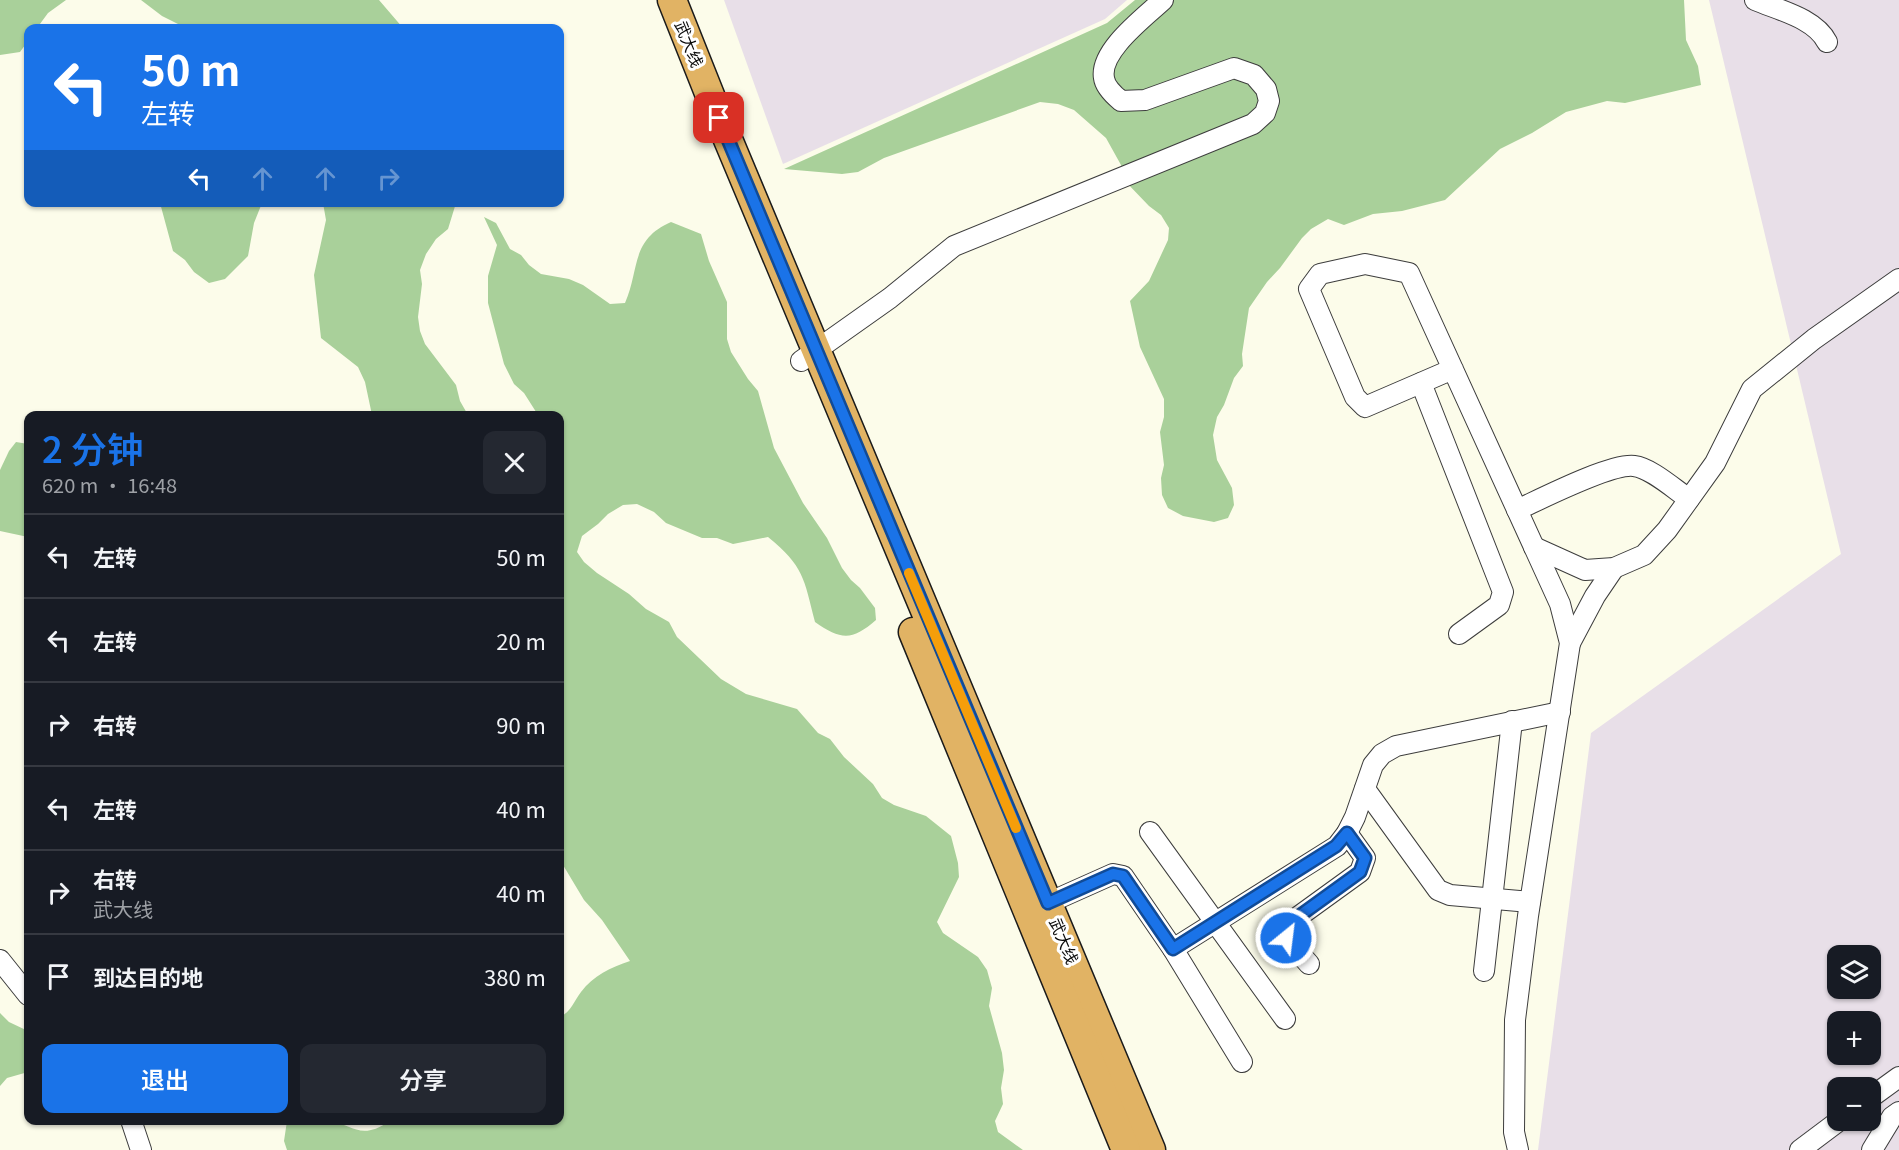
<!DOCTYPE html>
<html lang="zh">
<meta charset="utf-8">
<style>
:root{--surface:#171b24;--page:#242831;--text:#f1f3f6;--muted:#9ea1a6;--line:#363941;--accent:#1a73e8}
body{margin:0;font-family:Georgia,"Noto Sans SC",serif;background:var(--page);color:var(--text);height:100vh;display:flex;flex-direction:column;font-size:22px;white-space:nowrap}
*{box-sizing:border-box;margin:0}
p{font-size:20px;color:var(--muted)}
.icon{flex:none;width:33px;height:33px;fill:none;stroke:currentColor;stroke-width:2;stroke-linecap:round;stroke-linejoin:round}
.map{position:relative;flex:1;overflow:hidden}
.side{position:absolute;left:24px;top:411px;width:540px;height:714px;display:flex;flex-direction:column;background:var(--surface);border-radius:12px;box-shadow:0 2px 4px #0004}
.side>*{flex:none}
.guide{position:absolute;left:24px;top:24px;width:540px;height:183px;border-radius:12px;box-shadow:0 2px 4px #0004;background:#1a73e8;color:#fff;overflow:hidden}
.controls{position:absolute;left:1827px;top:945px;display:grid;gap:12px}
.controls a{display:grid;place-items:center;width:54px;height:54px;border-radius:12px;background:var(--surface);box-shadow:0 2px 4px #0004;font-size:30px}
.pin{position:absolute;display:grid;place-items:center;width:51px;height:51px;color:#fff;margin:-26px;border-radius:12px;box-shadow:0 3px 9px #0006}
.me{position:absolute;width:66px;margin:-33px;rotate:29deg;stroke-linejoin:round;filter:drop-shadow(0 0 4px #0008)}
.turn{display:flex;align-items:center;gap:21px;height:126px;padding:0 18px;font-size:27px}
.turn .icon{width:78px;height:78px;stroke-width:2.5}
.turn b{display:block;font-size:42px;line-height:51px}
.lanes{display:flex;align-items:center;height:57px;padding:0 18px;background:#0003;justify-content:center;gap:30px;direction:ltr}
.lanes .off{opacity:.35}
.round{display:grid;place-items:center;flex:none;width:63px;height:63px;border-radius:12px;background:var(--page)}
.headline{display:flex;align-items:center;justify-content:space-between;height:102px;padding:0 18px}
h1{font-size:36px;font-weight:600;line-height:45px;color:var(--accent)}
.action{display:flex;gap:12px;margin-top:auto;padding:12px 18px}
.action a{flex:1;height:69px;border-radius:12px;background:var(--accent);color:#fff;font-size:24px;font-weight:600;line-height:69px;text-align:center}
.action a+a{background:var(--page);color:var(--text)}
ul{padding:0;list-style:none}
li{display:flex;align-items:center;gap:18px;height:84px;padding:0 18px;border-top:2px solid var(--line)}
li div{flex:1}
li b{display:block;font-size:22px}
li em{font-style:normal}
.map>svg:first-child{display:block}
.industrial{fill:#e8dfe8;fill-rule:evenodd}
.forest{fill:#a9d09a}
.lines{fill:none;stroke-linecap:round;stroke-linejoin:round}
.minor-casing{stroke:#3d3d3d;stroke-width:22}
.highway-casing{stroke:#1b1b1b;stroke-width:31}
.minor{stroke:#fff;stroke-width:20}
.highway{stroke:#e1b364;stroke-width:28}
.route-casing{stroke:#114b97;stroke-width:15}
.route{stroke:#1a73e8;stroke-width:10}
.slow{stroke:#f59e0b;stroke-width:10}
.labels{text-anchor:middle;stroke-width:6;stroke-linejoin:round;paint-order:stroke}
.street-label{font-size:16px;fill:#0a0a0a;stroke:#fff}
</style>
<div class="map">
<svg width="1899" height="1150" viewBox="0 0 1899 1150">
<rect width="100%" height="100%" fill="#fcfcea"/>
<!-- industrial -->
<g class="industrial">
<polygon points="724,0 1127,0 1105,19 783,164"/>
<path d="M1709,0H1899V1150H1538L1591,733L1841,554ZM1838,956H1870V988H1838ZM1838,1022H1870V1054H1838ZM1838,1088H1870V1120H1838Z"/>
</g>
<!-- forest -->
<g class="forest">
<polygon points="0,0 66,0 48,13 37,28 28,28 28,41 20,52 0,55"/>
<polygon points="141,0 379,0 403,28 180,28 178,24 162,16"/>
<polygon points="1135,0 1684,0 1686,40 1698,66 1701,85 1625,103 1607,101 1566,112 1532,133 1500,149 1445,200 1402,211 1373,214 1344,225 1328,219 1311,229 1302,238 1280,268 1267,282 1249,308 1242,354 1243,366 1234,378 1224,405 1217,417 1213,435 1217,460 1232,488 1234,505 1228,518 1214,522 1183,516 1168,508 1162,495 1161,478 1164,465 1160,432 1164,417 1164,399 1140,347 1130,301 1149,281 1168,240 1169,228 1161,215 1149,206 1125,181 1121,165 1106,138 1074,110 1058,104 1040,102 884,158 858,172 842,174 784,169 1107,23"/>
<polygon points="160,203 262,203 254,223 248,256 225,279 209,283 194,272 185,260 173,251"/>
<polygon points="323,203 456,203 448,229 436,239 426,254 420,270 422,284 418,317 420,331 425,344 456,385 460,401 468,415 372,415 365,382 358,367 321,338 314,275 326,220"/>
<path d="M484,217L496,223L510,249L521,255L529,265L541,274L569,279L583,285L610,304L625,303C640,269 630,240 671,222L701,234L709,261L727,302V339L731,352L748,379L758,391L774,448L803,503L827,538L842,568L851,580L860,588L875,608L876,620C852,641 841,640 815,622C804,579 804,566 768,537L733,544L717,538H702L666,523L654,512L637,504L623,505L608,514L598,524L582,536L577,552L584,562L597,573L629,594L646,609L669,622L677,637L721,679L746,694L797,709L818,733L830,739L844,757L873,784L882,798L894,805L926,816L951,836L958,863L959,877L937,922L943,933L978,957L987,970L992,988L989,1006L1002,1053L1004,1070L1001,1088L1003,1104L995,1121L998,1132L1023,1150H287L284,1141L287,1121C300,1120 314,1119 326,1120C355,1125 360,1141 390,1121L560,1120V1017C571,1012 574,1001 581,992C593,976 611,967 630,961L602,920L584,900L560,860V416L538,415L524,393L514,384L504,364L488,303V276L497,245Z"/>
<polygon points="16,442 28,444 28,537 0,531 0,470 9,451"/>
<polygon points="0,1013 9,1022 28,1031 28,1072 7,1078 0,1086"/>
</g>
<g class="lines">
<defs>
<g id="minor">
<path d="M1755,0C1778,10 1815,18 1827,42"/>
<path d="M801,361L890,298L954,246L1253,124L1265,113L1269,101L1266,89L1254,75L1234,68L1145,100L1121,101C1115,96 1105,87 1104,78C1099,51 1145,17 1163,0"/>
<polyline points="1453,369 1365,407 1355,397 1309,289 1320,274 1365,264 1409,273 1560,604 1570,643 1528,916 1515,1020 1514,1132 1518,1150"/>
<polyline points="1421,383 1503,592 1499,605 1459,634"/>
<path d="M1517,510C1541,499 1611,463 1634,466C1651,468 1674,489 1689,499"/>
<polyline points="1534,547 1585,570 1614,568 1644,555 1667,530 1715,463 1752,389 1814,339 1899,279"/>
<polyline points="1570,643 1595,596 1614,568"/>
<polyline points="1365,789 1438,890 1450,895 1530,902"/>
<polyline points="1150,832 1285,1019"/>
<polyline points="1048,903 1113,874 1123,876 1173,949 1242,1062"/>
<polyline points="1173,949 1337,846 1347,833 1355,817 1373,765 1382,754 1396,746 1560,712"/>
<polyline points="0,960 28,995"/>
<polyline points="1309,964 1286,938 1284,927 1360,872 1365,858 1347,833"/>
<polyline points="1484,971 1512,721"/>
<polyline points="1870,1098 1899,1077"/>
<polyline points="131,1120 141,1150"/>
<polyline points="1800,1150 1840,1120"/>
<polyline points="1872,1150 1892,1117 1899,1112"/>
</g>
<g id="highway">
<polyline points="672,0 719,118 1151,1150"/>
<polyline points="913,632 1126,1150"/>
</g>
</defs>
<!-- minor casing -->
<use href="#minor" class="minor-casing"/>
<!-- highway casing -->
<use href="#highway" class="highway-casing"/>
<!-- minor -->
<use href="#minor" class="minor"/>
<!-- highway -->
<use href="#highway" class="highway"/>
</g>
<g class="lines">
<defs>
<polyline id="route" points="719,118 1048,903 1113,874 1123,876 1173,949 1336,846 1347,833 1365,858 1360,872 1284,927 1286,938"/>
</defs>
<!-- route casing -->
<use href="#route" class="route-casing"/>
<!-- route -->
<use href="#route" class="route"/>
<!-- slow -->
<polyline class="slow" points="909,573 1016,828"/>
</g>
<g class="labels">
<!-- street labels -->
<g class="street-label">
<text transform="translate(689 44) rotate(68)" y="6">武大线</text>
<text transform="translate(1064 941) rotate(67)" y="6">武大线</text>
</g>
</g>
</svg>
<div class="controls">
<a><svg class="icon" aria-label="layers" viewBox="0 0 24 24"><path d="M12 4l9 5-9 5-9-5zM3 14l9 5 9-5"/></svg></a>
<a>+</a>
<a>−</a>
</div>
<div class="pin" style="left:719px;top:118px;background:#d93025"><svg class="icon" aria-label="arrive" viewBox="0 0 24 24"><path d="M6 21V4h12l-3 4 3 4H6"/></svg></div>
<svg class="me" style="left:1286px;top:938px" viewBox="-20 -20 40 40"><circle r="17" fill="#1a73e8" stroke="#fff" stroke-width="3"/><path d="M0-11L8 9 0 5-8 9z" fill="#fff"/></svg>
<div class="guide">
<div class="turn"><svg class="icon" aria-label="left" viewBox="0 0 24 24"><path d="M17 20v-9H6M10 6l-5 5 5 5"/></svg><div><b>50 m</b>左转</div></div>
<div class="lanes"><svg class="icon" aria-label="left" viewBox="0 0 24 24"><path d="M17 20v-9H6M10 6l-5 5 5 5"/></svg><svg class="icon off" aria-label="ahead" viewBox="0 0 24 24"><path d="M12 20V5M6 11l6-6 6 6"/></svg><svg class="icon off" aria-label="ahead" viewBox="0 0 24 24"><path d="M12 20V5M6 11l6-6 6 6"/></svg><svg class="icon off" aria-label="right" viewBox="0 0 24 24"><path d="M7 20v-9h11M14 6l5 5-5 5"/></svg></div>
</div>
<section class="side">
<div class="headline"><div><h1>2 分钟</h1><p>620 m · 16:48</p></div><a class="round"><svg class="icon" aria-label="close" viewBox="0 0 24 24"><path d="M6 6l12 12M18 6L6 18"/></svg></a></div>
<ul>
<li><svg class="icon" aria-label="left" viewBox="0 0 24 24"><path d="M17 20v-9H6M10 6l-5 5 5 5"/></svg><div><b>左转</b></div><em>50 m</em></li>
<li><svg class="icon" aria-label="left" viewBox="0 0 24 24"><path d="M17 20v-9H6M10 6l-5 5 5 5"/></svg><div><b>左转</b></div><em>20 m</em></li>
<li><svg class="icon" aria-label="right" viewBox="0 0 24 24"><path d="M7 20v-9h11M14 6l5 5-5 5"/></svg><div><b>右转</b></div><em>90 m</em></li>
<li><svg class="icon" aria-label="left" viewBox="0 0 24 24"><path d="M17 20v-9H6M10 6l-5 5 5 5"/></svg><div><b>左转</b></div><em>40 m</em></li>
<li><svg class="icon" aria-label="right" viewBox="0 0 24 24"><path d="M7 20v-9h11M14 6l5 5-5 5"/></svg><div><b>右转</b><p>武大线</p></div><em>40 m</em></li>
<li><svg class="icon" aria-label="arrive" viewBox="0 0 24 24"><path d="M6 21V4h12l-3 4 3 4H6"/></svg><div><b>到达目的地</b></div><em>380 m</em></li>
</ul>
<div class="action"><a>退出</a><a>分享</a></div>
</section>
</div>
